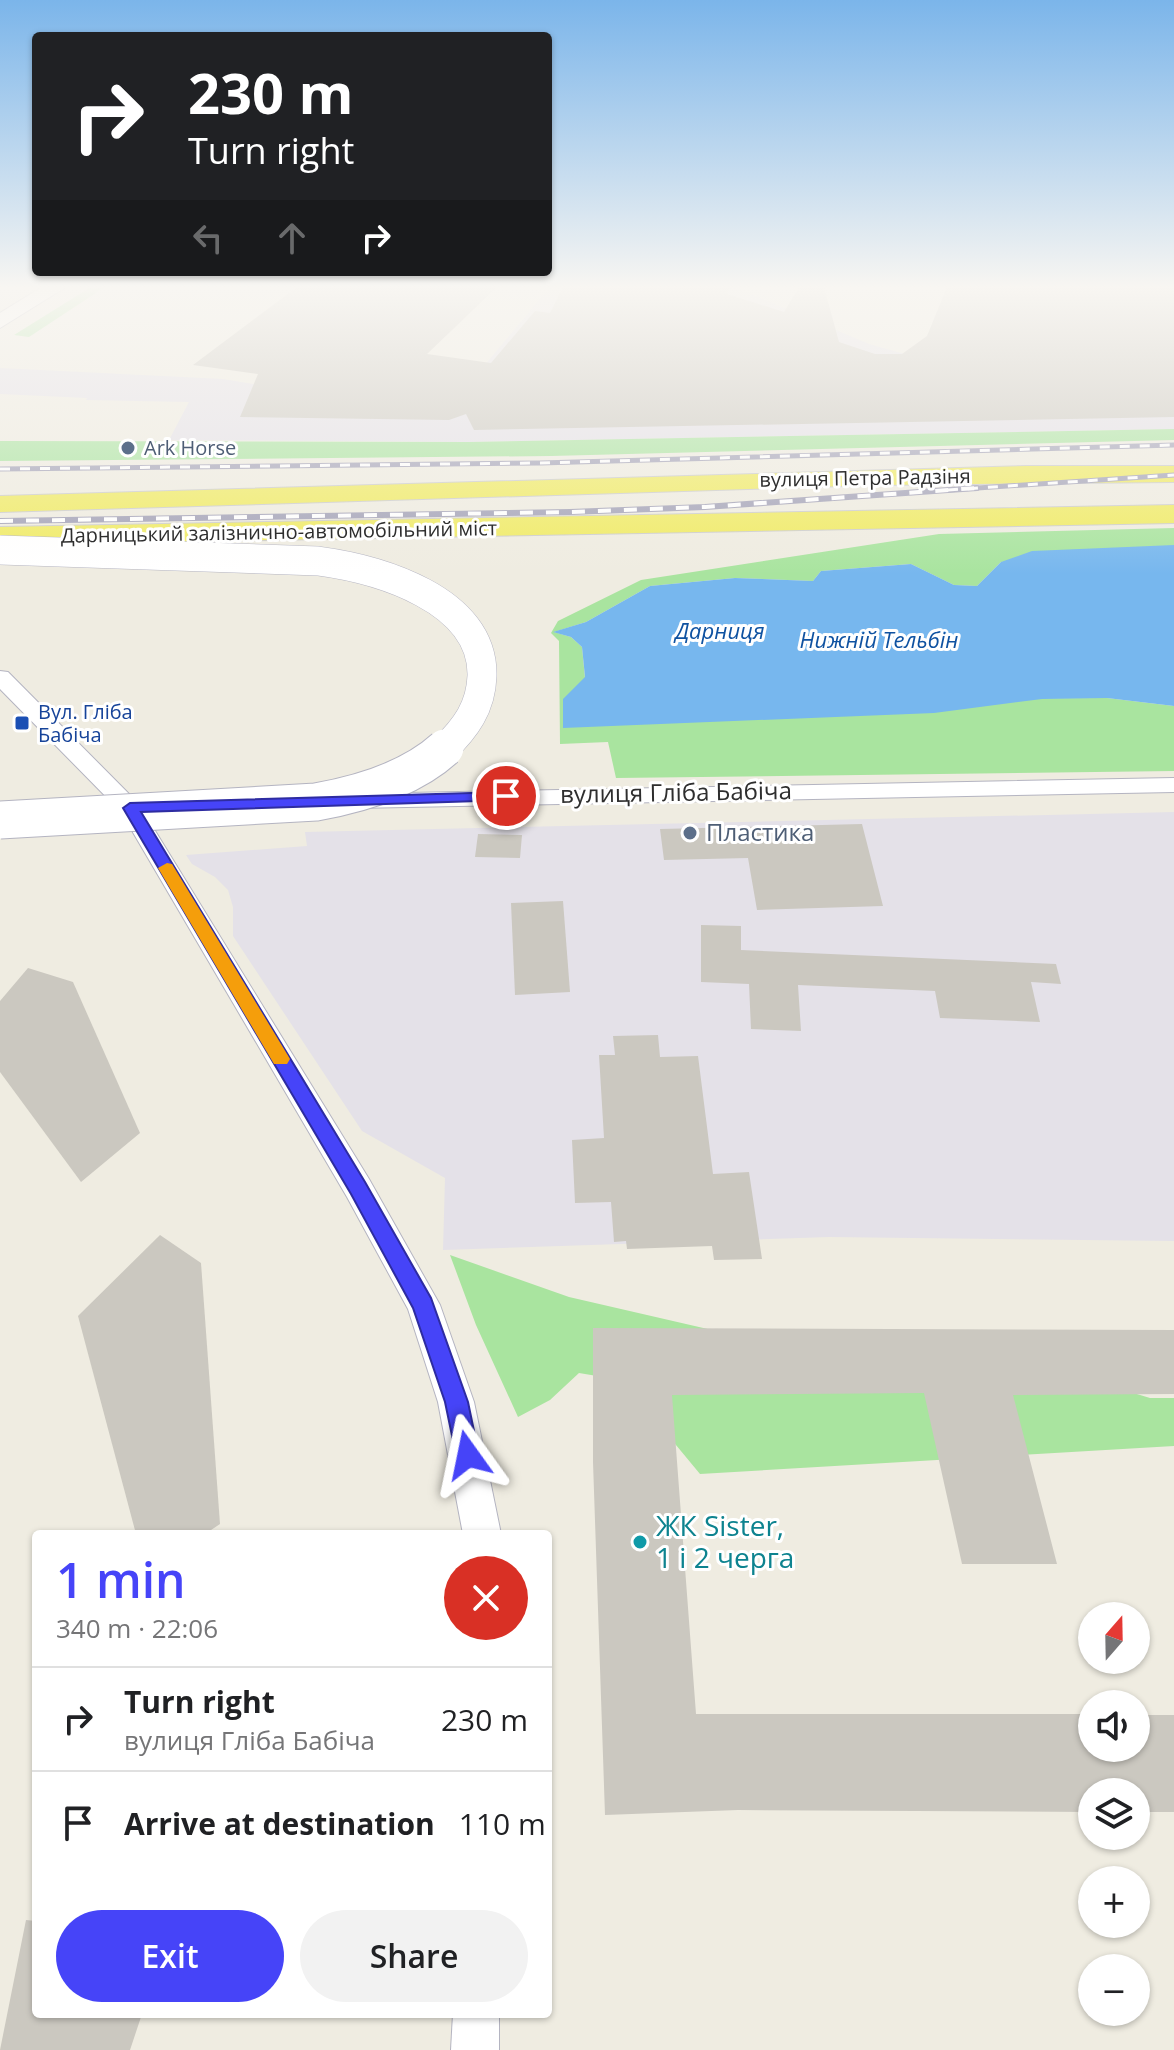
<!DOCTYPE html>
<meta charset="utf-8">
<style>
:root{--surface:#fff;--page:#f2f2f2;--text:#202124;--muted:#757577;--line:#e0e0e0;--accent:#4644f8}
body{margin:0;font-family:"Open Sans",sans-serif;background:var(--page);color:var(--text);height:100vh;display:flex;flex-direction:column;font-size:30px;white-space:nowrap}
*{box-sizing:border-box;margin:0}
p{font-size:26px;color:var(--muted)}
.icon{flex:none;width:44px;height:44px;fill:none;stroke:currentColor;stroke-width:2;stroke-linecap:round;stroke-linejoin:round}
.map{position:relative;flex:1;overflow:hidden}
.sheet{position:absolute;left:32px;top:1530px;width:520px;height:488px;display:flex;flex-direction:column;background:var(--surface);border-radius:8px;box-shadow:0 2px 6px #0004}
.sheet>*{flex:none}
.hud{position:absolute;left:32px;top:32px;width:520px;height:244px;border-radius:8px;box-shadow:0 2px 6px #0004;background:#202124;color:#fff;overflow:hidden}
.needle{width:52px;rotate:20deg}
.tools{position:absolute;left:1078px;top:1602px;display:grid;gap:16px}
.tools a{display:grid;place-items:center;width:72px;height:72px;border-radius:50%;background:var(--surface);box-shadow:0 2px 6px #0004;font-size:40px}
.pin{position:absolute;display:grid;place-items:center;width:68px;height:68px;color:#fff;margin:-34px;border:4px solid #fff;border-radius:50%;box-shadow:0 2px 8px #0007}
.me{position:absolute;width:88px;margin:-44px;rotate:348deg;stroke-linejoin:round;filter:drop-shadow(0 0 6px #0008)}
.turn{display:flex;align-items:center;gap:28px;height:168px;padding:0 24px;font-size:36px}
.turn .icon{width:104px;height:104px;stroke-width:2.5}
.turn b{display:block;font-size:56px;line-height:68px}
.lanes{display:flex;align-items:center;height:76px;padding:0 24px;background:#0003;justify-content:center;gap:40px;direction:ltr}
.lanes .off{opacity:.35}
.round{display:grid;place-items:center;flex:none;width:84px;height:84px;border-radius:42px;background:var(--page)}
.head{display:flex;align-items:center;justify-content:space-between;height:136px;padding:0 24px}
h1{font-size:48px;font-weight:600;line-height:60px;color:var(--accent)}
.button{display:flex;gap:16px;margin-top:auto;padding:16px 24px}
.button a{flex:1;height:92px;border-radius:48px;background:var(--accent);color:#fff;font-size:32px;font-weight:600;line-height:92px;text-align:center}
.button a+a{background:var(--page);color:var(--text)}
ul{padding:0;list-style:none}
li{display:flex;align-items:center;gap:24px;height:104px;padding:0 24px;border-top:2px solid var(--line)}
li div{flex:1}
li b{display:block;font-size:30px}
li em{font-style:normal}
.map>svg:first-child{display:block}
.industrial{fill:#e4e1e8}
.green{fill:#a9e49f}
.water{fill:#77b7ee}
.building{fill:#cbc8c0}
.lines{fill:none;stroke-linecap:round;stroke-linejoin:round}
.street-casing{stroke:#b4b4c1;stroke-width:2}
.secondary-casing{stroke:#b4b4c1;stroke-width:2}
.primary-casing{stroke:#cdcdcd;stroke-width:2}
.street{fill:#fff;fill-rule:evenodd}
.secondary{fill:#fff;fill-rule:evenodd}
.primary{fill:#f0eb65;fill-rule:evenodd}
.rail-far1-casing{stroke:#a4a3b8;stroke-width:5}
.rail-casing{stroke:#a4a3b8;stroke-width:6}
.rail-far1{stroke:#fff;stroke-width:3;stroke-dasharray:10;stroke-linecap:butt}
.rail{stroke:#fff;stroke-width:4;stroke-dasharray:13;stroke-linecap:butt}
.secondary-bridge-far1-casing{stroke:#b4b4c1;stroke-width:30;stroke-linecap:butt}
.secondary-bridge-casing{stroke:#b4b4c1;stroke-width:39;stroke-linecap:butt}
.secondary-bridge-far1{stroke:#fff;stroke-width:29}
.secondary-bridge{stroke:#fff;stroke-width:37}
.route{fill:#4644f8;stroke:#2e2ca1;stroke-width:2}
.slow{fill:#f59e0b}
.service-dot{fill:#5c6f8a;stroke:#fff;stroke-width:3}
.transit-dot{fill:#1a4fb4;stroke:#fff;stroke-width:3}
.culture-dot{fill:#0f9aa8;stroke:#fff;stroke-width:3}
.labels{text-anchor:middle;stroke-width:6;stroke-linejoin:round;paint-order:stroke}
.far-service-label{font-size:20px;fill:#4e5e75;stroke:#fff;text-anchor:start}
.far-street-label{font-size:20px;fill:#2e2e2e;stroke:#fff}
.far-transit-label{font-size:20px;fill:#164399;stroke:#fff;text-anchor:start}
.far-water-label{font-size:22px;font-style:italic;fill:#0f52a1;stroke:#fff}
.street-label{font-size:24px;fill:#2e2e2e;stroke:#fff}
.service-label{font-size:24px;fill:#4e5e75;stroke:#fff;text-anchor:start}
.near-culture-label{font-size:28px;fill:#0d838f;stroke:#fff;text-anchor:start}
</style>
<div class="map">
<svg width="1174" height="2050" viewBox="0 0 1174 2050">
<rect width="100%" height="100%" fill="#efece1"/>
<!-- industrial -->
<g class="industrial">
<polygon points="550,287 735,287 869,344 919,358 1174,390 1174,429 469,442 169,440 189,402 86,400 87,398 0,394 0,368 223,379 368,403 448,409"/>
<polygon points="1174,812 1174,1241 829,1237 443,1250 445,1178 362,1131 233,936 233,907 228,890 215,877 192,864 186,855 307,846 305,832"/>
</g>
<!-- green -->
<g class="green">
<polygon points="91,287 105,287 29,337 14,335"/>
<polygon points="1174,429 1174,440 551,456 0,461 0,441 469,442"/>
<polygon points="1174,528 1174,553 1001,562 977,586 954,585 911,564 821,571 813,581 735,578 650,586 586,622 554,632 571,637 582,647 585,678 564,700 1107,698 1174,706 1174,771 616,778 608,742 560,744 559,641 551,633 558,621 641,580 939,534"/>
<polygon points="450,1255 569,1297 712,1330 1087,1379 1150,1398 1174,1398 1174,1446 700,1474 671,1439 639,1383 579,1373 550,1400 518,1417 476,1325"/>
</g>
<!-- water -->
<polygon class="water" points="1174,545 1174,706 1107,698 1042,699 934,713 563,728 563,699 585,677 582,647 571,637 553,632 586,622 650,586 735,578 813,581 821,571 911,564 954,585 977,586 1001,562 1032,551"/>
<!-- building -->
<g class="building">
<polygon points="297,287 497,287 427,354 491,363 535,311 550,313 563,287 731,287 727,294 784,312 799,287 824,287 839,342 875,354 902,354 927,336 947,287 1174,287 1174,417 474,430 466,414 449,420 240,417 258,374 193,365"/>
<polygon points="862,824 883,906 757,910 748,858 664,860 660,829"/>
<polygon points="478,834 522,835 520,858 475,857"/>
<polygon points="563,901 570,992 515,995 511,903"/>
<polygon points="701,925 741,926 741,950 1056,964 1061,984 1031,982 1040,1022 940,1018 935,991 798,985 801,1031 751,1029 749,984 701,982"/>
<polygon points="28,968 73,982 140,1133 81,1182 0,1072 0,1001"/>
<polygon points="658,1035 660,1057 698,1056 713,1174 749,1172 762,1259 714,1260 712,1246 627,1249 626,1241 614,1242 611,1202 575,1203 572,1140 604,1138 599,1055 615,1055 613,1036"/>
<polygon points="160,1235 201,1263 220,1524 205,1534 136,1534 78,1316"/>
<polygon points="593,1328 1174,1330 1174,1394 1013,1395 1057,1564 962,1564 924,1393 672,1395 696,1714 1092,1714 1092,1748 1136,1748 1136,1715 1174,1715 1174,1812 1136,1812 1136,1792 1092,1792 1092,1812 738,1810 605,1815 593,1462"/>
<polygon points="26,1920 36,1921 36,2014 142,2014 130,2050 0,2050"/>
</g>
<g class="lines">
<defs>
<g id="street">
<polygon points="0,671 8,672 138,803 369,1179 440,1305 474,1402 501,1534 463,1534 438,1402 408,1309 347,1197 121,812 0,689"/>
<polygon points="1174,778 1174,792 355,808 347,806 343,801 347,796 355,794"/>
<polygon points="453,2014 499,2014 499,2050 451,2050"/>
</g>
<polygon id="secondary" points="42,287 66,287 0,328 0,313"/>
<g id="primary">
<polygon points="1027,466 1174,466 1174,482 880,485 0,512 0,496"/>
<polygon points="1174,505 1174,523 0,545 0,527"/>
</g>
</defs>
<!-- street casing -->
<use href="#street" class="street-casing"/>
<!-- secondary casing -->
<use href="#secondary" class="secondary-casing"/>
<!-- primary casing -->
<use href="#primary" class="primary-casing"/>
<!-- street -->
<use href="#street" class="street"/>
<!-- secondary -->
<use href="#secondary" class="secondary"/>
<!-- primary -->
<use href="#primary" class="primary"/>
<defs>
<g id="rail-far1">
<polyline points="0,469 540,463 1174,445"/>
<polyline points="948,490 1174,475"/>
</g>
<polyline id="rail" points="0,521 570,512 705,507 977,488"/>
</defs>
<!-- rail-far1 casing -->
<use href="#rail-far1" class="rail-far1-casing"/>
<!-- rail casing -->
<use href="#rail" class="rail-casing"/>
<!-- rail-far1 -->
<use href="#rail-far1" class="rail-far1"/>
<!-- rail -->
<use href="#rail" class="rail"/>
<defs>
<path id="secondary-bridge-far1" d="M0,550L318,561C378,569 484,599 482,676C481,707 466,728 443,750"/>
<path id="secondary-bridge" d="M0,820L316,802C361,794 411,779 445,748"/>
</defs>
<!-- secondary-bridge-far1 casing -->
<use href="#secondary-bridge-far1" class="secondary-bridge-far1-casing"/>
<!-- secondary-bridge casing -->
<use href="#secondary-bridge" class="secondary-bridge-casing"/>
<!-- secondary-bridge-far1 -->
<use href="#secondary-bridge-far1" class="secondary-bridge-far1"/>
<!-- secondary-bridge -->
<use href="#secondary-bridge" class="secondary-bridge"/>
</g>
<!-- sky -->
<linearGradient id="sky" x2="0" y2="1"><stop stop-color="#7bb5ea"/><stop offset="0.5" stop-color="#f8f6f2"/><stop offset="1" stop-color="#f8f6f2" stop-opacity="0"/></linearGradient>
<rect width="1174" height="574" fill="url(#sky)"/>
<!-- route -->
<polygon class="route" points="506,792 514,796 512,800 141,812 365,1182 431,1298 468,1402 479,1455 476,1463 468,1466 459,1463 456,1455 445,1402 413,1308 351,1194 123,808 130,803"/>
<!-- slow -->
<polygon class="slow" points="167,863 172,864 287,1054 290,1059 287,1064 274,1064 158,868"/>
<!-- markers -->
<g class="service-dot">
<circle cx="128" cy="448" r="8"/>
<circle cx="690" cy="833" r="8"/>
</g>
<rect class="transit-dot" x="14" y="715" width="16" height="16" rx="4"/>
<circle class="culture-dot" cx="640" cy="1542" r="8"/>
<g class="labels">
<!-- far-service labels -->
<g class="far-service-label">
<text x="144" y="455">Ark Horse</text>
</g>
<!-- far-street labels -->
<g class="far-street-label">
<text transform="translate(865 478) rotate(-1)" y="7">вулиця Петра Радзіня</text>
<text transform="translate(279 532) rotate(-1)" y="7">Дарницький залізнично-автомобільний міст</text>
</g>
<!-- far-transit labels -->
<g class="far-transit-label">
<text x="38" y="719">Вул. Гліба<tspan x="38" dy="23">Бабіча</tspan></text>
</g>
<!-- far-water labels -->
<g class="far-water-label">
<text x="720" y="639">Дарниця</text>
<text x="879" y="648">Нижній Тельбін</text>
</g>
<!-- street labels -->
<g class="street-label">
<text transform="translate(676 793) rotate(-1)" y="8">вулиця Гліба Бабіча</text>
</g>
<!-- service labels -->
<g class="service-label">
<text x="706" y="841">Пластика</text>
</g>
<!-- near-culture labels -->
<g class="near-culture-label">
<text x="656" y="1536">ЖК Sister,<tspan x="656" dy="32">1 і 2 черга</tspan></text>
</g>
</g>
</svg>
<div class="tools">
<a><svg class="needle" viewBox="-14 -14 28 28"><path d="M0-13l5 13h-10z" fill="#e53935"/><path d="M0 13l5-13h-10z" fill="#757577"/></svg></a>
<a><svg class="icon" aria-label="sound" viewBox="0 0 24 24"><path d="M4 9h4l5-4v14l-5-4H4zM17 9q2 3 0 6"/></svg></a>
<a><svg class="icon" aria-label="layers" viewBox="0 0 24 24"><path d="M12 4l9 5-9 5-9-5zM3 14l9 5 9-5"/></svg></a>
<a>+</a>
<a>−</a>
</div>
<div class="pin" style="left:506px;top:796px;background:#d93025"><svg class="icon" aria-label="arrive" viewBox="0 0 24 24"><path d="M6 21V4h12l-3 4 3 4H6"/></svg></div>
<svg class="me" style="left:468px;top:1455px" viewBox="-20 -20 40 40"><path d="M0-17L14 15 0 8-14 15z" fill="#4644f8" stroke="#fff" stroke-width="4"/></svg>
<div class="hud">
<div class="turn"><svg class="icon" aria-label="right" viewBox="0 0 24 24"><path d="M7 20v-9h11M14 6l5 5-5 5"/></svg><div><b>230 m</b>Turn right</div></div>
<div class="lanes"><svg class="icon off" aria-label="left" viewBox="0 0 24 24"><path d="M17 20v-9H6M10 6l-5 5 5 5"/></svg><svg class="icon off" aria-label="ahead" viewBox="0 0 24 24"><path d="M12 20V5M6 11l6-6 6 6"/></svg><svg class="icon" aria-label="right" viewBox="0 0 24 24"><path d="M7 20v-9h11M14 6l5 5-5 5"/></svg></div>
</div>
<section class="sheet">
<div class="head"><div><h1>1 min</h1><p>340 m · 22:06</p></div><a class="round" style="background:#d93025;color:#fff"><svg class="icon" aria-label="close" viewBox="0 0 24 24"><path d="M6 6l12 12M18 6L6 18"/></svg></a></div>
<ul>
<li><svg class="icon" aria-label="right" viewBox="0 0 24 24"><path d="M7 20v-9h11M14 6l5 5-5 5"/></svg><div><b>Turn right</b><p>вулиця Гліба Бабіча</p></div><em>230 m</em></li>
<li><svg class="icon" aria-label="arrive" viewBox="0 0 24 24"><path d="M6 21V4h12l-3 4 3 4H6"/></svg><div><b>Arrive at destination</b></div><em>110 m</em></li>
</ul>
<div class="button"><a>Exit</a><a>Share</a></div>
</section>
</div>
